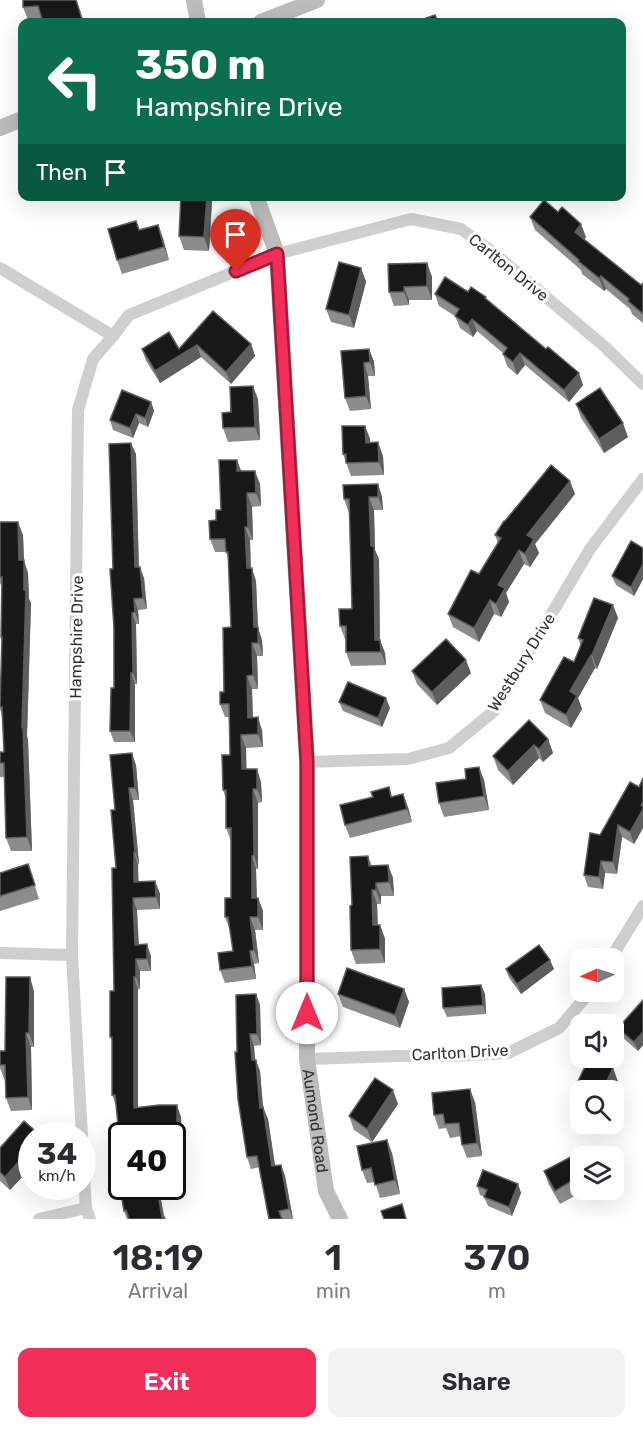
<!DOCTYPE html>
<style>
:root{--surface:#fff;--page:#f2f2f3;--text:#2b2b33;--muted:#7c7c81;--accent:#f02e58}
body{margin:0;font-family:Rubik,sans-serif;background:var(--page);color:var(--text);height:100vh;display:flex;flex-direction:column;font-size:22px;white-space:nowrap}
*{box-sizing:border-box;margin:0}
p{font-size:20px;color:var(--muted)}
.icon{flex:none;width:33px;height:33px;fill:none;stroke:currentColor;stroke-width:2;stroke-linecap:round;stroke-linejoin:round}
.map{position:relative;height:1219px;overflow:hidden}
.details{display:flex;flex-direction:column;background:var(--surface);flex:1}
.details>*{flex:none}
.guide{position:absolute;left:18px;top:18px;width:608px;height:183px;border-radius:12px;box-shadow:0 6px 24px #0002;background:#0b6e4f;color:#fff;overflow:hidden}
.needle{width:39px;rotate:267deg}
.tools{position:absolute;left:570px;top:948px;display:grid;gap:12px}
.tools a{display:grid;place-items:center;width:54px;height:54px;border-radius:12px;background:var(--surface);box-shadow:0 6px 24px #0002;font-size:30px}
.speed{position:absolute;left:18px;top:1122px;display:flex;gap:12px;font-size:30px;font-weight:700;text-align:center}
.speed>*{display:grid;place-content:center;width:78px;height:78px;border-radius:50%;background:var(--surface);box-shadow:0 6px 24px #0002;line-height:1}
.speed small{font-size:15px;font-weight:400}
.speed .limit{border:3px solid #111;border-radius:9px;background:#fff;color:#111}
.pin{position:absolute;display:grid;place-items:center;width:51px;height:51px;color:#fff;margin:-62px -26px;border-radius:50% 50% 50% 0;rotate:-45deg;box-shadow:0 0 6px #0007}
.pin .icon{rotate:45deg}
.me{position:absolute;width:66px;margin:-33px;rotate:0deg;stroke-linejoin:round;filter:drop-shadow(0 0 4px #0008)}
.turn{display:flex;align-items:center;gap:21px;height:126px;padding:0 18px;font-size:27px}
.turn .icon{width:78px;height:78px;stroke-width:2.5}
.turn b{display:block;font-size:42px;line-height:51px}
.then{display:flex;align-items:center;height:57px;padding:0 18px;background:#0003;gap:12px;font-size:22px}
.eta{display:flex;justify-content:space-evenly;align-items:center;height:102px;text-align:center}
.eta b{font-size:36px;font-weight:600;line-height:42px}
.cta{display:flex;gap:12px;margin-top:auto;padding:12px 18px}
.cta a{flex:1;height:69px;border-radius:12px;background:var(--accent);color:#fff;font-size:24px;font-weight:600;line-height:69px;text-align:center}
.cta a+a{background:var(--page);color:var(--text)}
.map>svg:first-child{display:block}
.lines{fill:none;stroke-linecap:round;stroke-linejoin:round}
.street{stroke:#cfcfcf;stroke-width:12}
.secondary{stroke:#bcbcbc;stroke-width:16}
.wall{fill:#8c8c8c}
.shaded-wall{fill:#5e5e5e}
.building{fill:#191919;stroke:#5e5e5e;stroke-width:1.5}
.route-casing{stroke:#9c1e39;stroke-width:15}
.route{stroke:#f02e58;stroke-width:10}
.labels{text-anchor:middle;stroke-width:6;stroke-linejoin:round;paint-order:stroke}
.street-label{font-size:16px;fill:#323232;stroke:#fff}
</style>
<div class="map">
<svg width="643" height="1219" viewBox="0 0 643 1219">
<rect width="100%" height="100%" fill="#fff"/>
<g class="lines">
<!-- street -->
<g class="street">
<polyline points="0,268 113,336"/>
<polyline points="307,762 408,759 449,748 494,711 590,549 643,479"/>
<polyline points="0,953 72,955"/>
<polyline points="611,958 643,906"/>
<polyline points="307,1059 398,1056 455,1056 508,1053 559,1028 590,992"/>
<polyline points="82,1136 72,955 78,410 93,359 113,336 129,315 277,254 411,219 461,229 490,250 539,291 605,347 643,384"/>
<polyline points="82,1145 86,1208 90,1219"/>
<polyline points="39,1219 86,1208"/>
</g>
<!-- secondary -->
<g class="secondary">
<polyline points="194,0 198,22"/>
<polyline points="261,22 317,0"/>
<polyline points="0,128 22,119"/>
<path id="s1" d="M256,196L277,254L307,762V1059L326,1191L340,1219"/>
</g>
</g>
<!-- wall -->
<g class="wall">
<polygon points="76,0 83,22 43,22 42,19 28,20 23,7"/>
<polygon points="181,196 210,196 212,201 209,251 184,250 179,236"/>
<polygon points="530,217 586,237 584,239 641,285 643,283 643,323 632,314 630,309 606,289 604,291 582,274 581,270 535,230"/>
<polygon points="158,225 169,260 122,274 117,260 139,230"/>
<polygon points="427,263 432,277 432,300 409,300 409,305 394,306 389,292"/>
<polygon points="361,268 366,282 354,328 331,322 326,309"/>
<polygon points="468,292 488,300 583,385 569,402 525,365 517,375 507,366 503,354 503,353 477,331 473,337 460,328 455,316 439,306 435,294"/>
<polygon points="213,311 251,344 255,356 231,384 201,357 160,383 146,361 142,349 179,349"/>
<polygon points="369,349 374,362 375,376 368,376 371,409 350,411 345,398"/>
<polygon points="258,399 260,440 228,442 223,428"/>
<polygon points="151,402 154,411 148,427 139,423 133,438 113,430 110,420"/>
<polygon points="576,404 628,437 604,453 581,418"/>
<polygon points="365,426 370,439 370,442 383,456 384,475 351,476 343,454"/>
<polygon points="136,454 139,567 144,578 147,609 138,610 139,624 136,624 137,684 135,684 135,742 114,742 110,731 114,688 113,569"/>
<polygon points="241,471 260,484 261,506 252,507 253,540 250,540 251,568 256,581 258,628 262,640 263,656 257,656 258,689 252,689 253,717 262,730 263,747 246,748 246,769 261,782 262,802 258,803 258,869 256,869 257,898 258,898 263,911 263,930 255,930 259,963 254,964 256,979 225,983 220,970 233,951 230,930 225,917 231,898 231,841 226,828 226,799 223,790 230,755 229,717 225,717 220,704 224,692 231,627 229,561 226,552 215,552 210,539 221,510"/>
<polygon points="378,484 382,497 383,510 374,510 375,550 379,559 380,640 385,653 386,665 351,666 346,652 346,639 345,639 340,626 352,609 349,513 344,499"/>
<polygon points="575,494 535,544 539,553 530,567 524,564 506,593 509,602 501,617 494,614 479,642 453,627 448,614 479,574 498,543 495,535 505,521"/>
<polygon points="0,522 23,535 24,561 28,573 29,599 31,603 27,736 28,740 32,851 11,851 6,838 4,777 0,777 0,752 4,752 2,716 0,709 2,640 1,637 2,587 0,583"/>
<polygon points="643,548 643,579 634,596 616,585 612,576"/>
<polygon points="613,605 618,618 597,669 595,668 578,698 582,709 571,728 545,713 540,700 574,662 581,646 578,638"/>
<polygon points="412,671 471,673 437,705 417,684"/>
<polygon points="339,702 390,708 382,727 343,711"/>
<polygon points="548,739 553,753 543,762 539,758 513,785 498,770 493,756"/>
<polygon points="136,765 139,800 133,800 139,864 138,865 138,882 155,881 160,894 160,909 137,910 139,945 151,956 151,971 140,971 140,989 138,989 138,1107 181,1117 182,1140 172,1140 172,1136 122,1136 116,1105 112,1095 112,1041 110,1037 114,991 116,868 115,810"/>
<polygon points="643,778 643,828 634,844 622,837 617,874 605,873 603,889 588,887 584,875 600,835 639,787"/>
<polygon points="484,780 489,810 444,817 439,803"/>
<polygon points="389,787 392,797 408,807 412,822 350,838 345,825 373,797"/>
<polygon points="368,856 372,866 388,865 393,878 394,896 381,896 381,904 377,904 378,925 380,925 385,939 385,963 356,964 351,950 352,905"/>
<polygon points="28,864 39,899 0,911 0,873"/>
<polygon points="506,969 554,969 521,994 509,978"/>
<polygon points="481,985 485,994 486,1014 447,1017 443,1008"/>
<polygon points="404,989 409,1002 400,1028 343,1007 338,994"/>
<polygon points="34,991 34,1047 31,1047 32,1110 11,1111 6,1098 5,1079 4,1079 0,1068 0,1051 5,1051"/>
<polygon points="256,994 260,1005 261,1045 254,1046 255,1060 260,1071 263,1108 268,1119 275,1166 281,1165 285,1176 293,1219 269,1219 260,1167 251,1169 247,1157 237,1052"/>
<polygon points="643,1000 643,1045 638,1051 622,1037 618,1028"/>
<polygon points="613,1068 618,1082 614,1091 580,1090 580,1109 577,1108 572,1094"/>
<polygon points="475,1102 482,1156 467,1158 462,1145 461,1136 450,1138 446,1128 439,1129 434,1115"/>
<polygon points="398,1104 372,1142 354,1130 349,1116"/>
<polygon points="32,1136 32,1166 10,1190 0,1181 0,1148"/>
<polygon points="392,1153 400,1194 380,1198 375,1182 367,1183 362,1170"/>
<polygon points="580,1156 580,1190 586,1190 560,1204 549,1185 544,1171"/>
<polygon points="518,1184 521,1193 512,1216 488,1206 484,1197 480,1195 477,1186"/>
<polygon points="125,1186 149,1186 150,1190 157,1188 161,1200 165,1219 127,1219 124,1211 127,1193"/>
</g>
<!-- shaded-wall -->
<g class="shaded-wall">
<polygon points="207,196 210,196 212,201 209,251 204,237"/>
<polygon points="581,224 586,237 580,245 575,232"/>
<polygon points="158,225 163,238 169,260 164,247"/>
<polygon points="427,263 432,277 432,300 427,286"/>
<polygon points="361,268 366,282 354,328 349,315"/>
<polygon points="601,276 606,289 604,291 599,278"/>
<polygon points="404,287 409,300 409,305 404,292"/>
<polygon points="472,319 477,331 473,337 468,325"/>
<polygon points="251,344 255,356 231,384 226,372"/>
<polygon points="197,345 201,357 160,383 155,371"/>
<polygon points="369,349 374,362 375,376 370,362"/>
<polygon points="520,353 525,365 517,375 513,362"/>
<polygon points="364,363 368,376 371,409 366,396"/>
<polygon points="579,373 583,385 569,402 564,390"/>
<polygon points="253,386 258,399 260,440 255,427"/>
<polygon points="151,402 154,411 148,427 145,418"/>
<polygon points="136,414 139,423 133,438 130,428"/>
<polygon points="623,423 628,437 604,453 599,439"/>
<polygon points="365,426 370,439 371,456 366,443"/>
<polygon points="378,442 383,456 384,475 379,462"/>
<polygon points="131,443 136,454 139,579 135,567"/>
<polygon points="237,460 242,473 237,471"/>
<polygon points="255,471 260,484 261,506 256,493"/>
<polygon points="570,481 575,494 535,544 539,553 530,567 525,554 527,535"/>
<polygon points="378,484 382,497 383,510 378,497"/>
<polygon points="247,493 252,507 253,540 248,527"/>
<polygon points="369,497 374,510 375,550 379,559 380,652 375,640"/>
<polygon points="18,522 23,535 24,561 28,573 29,599 31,603 27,736 28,740 32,851 27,837 22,727 24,590 19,560"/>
<polygon points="245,527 250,540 251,581 247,568"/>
<polygon points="519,550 524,564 506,593 509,602 501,617 496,604 498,585"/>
<polygon points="643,564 643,579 634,596 631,587"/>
<polygon points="140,567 144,578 147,609 143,598"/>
<polygon points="252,568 256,581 258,628 262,640 263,656 254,627"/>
<polygon points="134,599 138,610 139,624 135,612"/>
<polygon points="490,600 494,614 479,642 474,628"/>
<polygon points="613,605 618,618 597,669 592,655"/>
<polygon points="132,613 136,624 137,684 133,673"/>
<polygon points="380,640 385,653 386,665 381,652"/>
<polygon points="252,643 257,656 258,689 253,675"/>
<polygon points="591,655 595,668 578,698 582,709 571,728 566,715 570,691"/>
<polygon points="466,660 471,673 437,705 432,692"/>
<polygon points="131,673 135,684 135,742 130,731"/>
<polygon points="247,676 252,689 253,731 248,718"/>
<polygon points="386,698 390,708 382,727 378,718"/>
<polygon points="258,717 262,730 263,747 258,734"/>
<polygon points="241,735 246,748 247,782 242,769"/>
<polygon points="548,739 553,753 543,762 539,749"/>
<polygon points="534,745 539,758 513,785 508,771"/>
<polygon points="132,753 136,765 139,800 135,788"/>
<polygon points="479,767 484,780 489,810 484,796"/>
<polygon points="257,769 261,782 262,802 257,789"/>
<polygon points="129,788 133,800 139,864 135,852"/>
<polygon points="253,789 258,803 258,869 254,855"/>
<polygon points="403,794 408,807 412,822 407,809"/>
<polygon points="643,801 643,828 634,844 630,832"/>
<polygon points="618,825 622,837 617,874 613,862"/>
<polygon points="134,852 138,865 139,894 134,882"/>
<polygon points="252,856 256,869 257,911 252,898"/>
<polygon points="601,861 605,873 603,889 599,877"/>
<polygon points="388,865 393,878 394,896 389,882"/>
<polygon points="155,881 160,894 160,909 156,897"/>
<polygon points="376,883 381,896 381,904 376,890"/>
<polygon points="372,890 377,904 378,939 373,925"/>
<polygon points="133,898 137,910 139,957 135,945"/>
<polygon points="258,898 263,911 263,930 258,917"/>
<polygon points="250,917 255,930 259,963 254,950"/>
<polygon points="380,925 385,939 385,963 380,949"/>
<polygon points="147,944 151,956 151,971 147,959"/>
<polygon points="250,951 254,964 256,979 252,966"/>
<polygon points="136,959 140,971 140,989 136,977"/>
<polygon points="550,960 554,969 521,994 517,984"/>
<polygon points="30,977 34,991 34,1047 29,1033"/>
<polygon points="134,977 138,989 138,1120 134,1108"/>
<polygon points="481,985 485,994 486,1014 483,1005"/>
<polygon points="404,989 409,1002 400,1028 395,1015"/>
<polygon points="256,994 260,1005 261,1045 257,1034"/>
<polygon points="643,1032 643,1045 638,1051 634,1042"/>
<polygon points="26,1033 31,1047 32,1110 28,1097"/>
<polygon points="250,1034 254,1046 256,1072 252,1060"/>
<polygon points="256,1060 260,1071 264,1119 260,1108"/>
<polygon points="613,1068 618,1082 614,1091 605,1090 604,1087"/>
<polygon points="470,1089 475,1102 482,1156 477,1143"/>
<polygon points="393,1090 398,1104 372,1142 367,1129"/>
<polygon points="614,1092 618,1105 614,1116"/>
<polygon points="177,1105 181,1117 182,1140 177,1128"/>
<polygon points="263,1107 268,1119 277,1178 272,1166"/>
<polygon points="387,1140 392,1153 400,1194 395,1180"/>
<polygon points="32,1147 32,1166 10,1190 5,1177"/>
<polygon points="281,1165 285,1176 293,1219 289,1209"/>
<polygon points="518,1184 521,1193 512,1216 509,1207"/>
<polygon points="157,1188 161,1200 164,1219 162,1219"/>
</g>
<!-- building -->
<g class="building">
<polygon points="23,0 76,0 83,22 43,22 38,6 23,7"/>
<polygon points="435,15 438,22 415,22"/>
<polygon points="22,33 22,45 19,34"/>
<polygon points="181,196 207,196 204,237 179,236"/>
<polygon points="544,200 558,212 562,207 581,224 575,232 641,285 643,283 643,314 628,301 629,299 601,276 599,278 578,261 579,260 530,217"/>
<polygon points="136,221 139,230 158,225 164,247 117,260 108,229"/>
<polygon points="339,262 361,268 349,315 326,309"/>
<polygon points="427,263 427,286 404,287 404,292 389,292 388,264"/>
<polygon points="445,277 468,292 471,287 486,297 485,298 546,349 548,347 579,373 564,390 520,353 513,362 503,354 507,348 472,319 468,325 455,316 459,309 435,294"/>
<polygon points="213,311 251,344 226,372 197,345 155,371 142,349 169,332 179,349"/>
<polygon points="369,349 370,362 364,363 366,396 345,398 341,351"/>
<polygon points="253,386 255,427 223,428 222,413 231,412 230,387"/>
<polygon points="600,388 623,423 599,439 576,404"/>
<polygon points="122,390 151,402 145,418 136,414 130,428 110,420"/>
<polygon points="342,426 365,426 366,443 378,442 379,462 346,463 346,454 343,454"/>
<polygon points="131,443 135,567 140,567 143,598 134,599 135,612 132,613 133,673 131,673 130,731 110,731 111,688 114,688 114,628 110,569 113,569 109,444"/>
<polygon points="219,460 237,460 237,471 255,471 256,493 247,493 248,527 245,527 247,568 252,568 254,627 258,627 258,643 252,643 253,675 247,676 248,718 258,717 258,734 241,735 242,769 257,769 257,789 253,789 254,855 252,856 252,898 258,898 258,917 250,917 254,950 250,951 252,966 220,970 218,953 233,951 228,917 225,917 225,898 231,898 231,828 226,828 226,790 223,790 222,755 230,755 229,704 220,704 220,692 224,692 223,628 231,627 228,552 226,552 225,539 210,539 209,521 216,520 216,510 221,510"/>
<polygon points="551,465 570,481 527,535 534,539 525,554 519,550 498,585 505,588 496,604 490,600 474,628 448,614 471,570 479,574 501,538 495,535 504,521 505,521"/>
<polygon points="378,484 378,497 369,497 371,546 374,546 375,640 380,640 381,652 346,652 346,626 340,626 339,609 352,609 350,531 349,499 344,499 343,485"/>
<polygon points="0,522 18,522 19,560 24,560 24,590 26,590 22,727 23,726 27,837 6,838 4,763 0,763 0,752 4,752 2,707 0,707 2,637 1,637 2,577 0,577"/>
<polygon points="631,541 643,548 643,564 631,587 612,576"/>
<polygon points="594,598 613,605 592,655 591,655 570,691 577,696 566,715 540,700 564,657 574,662 583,640 578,638"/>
<polygon points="446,639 466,660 432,692 412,671"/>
<polygon points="348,682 386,698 378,718 339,702"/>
<polygon points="529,720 548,739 539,749 534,745 508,771 493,756"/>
<polygon points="132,753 135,788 129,788 135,852 134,852 134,882 155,881 156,897 133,898 135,945 147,944 147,959 136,959 136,977 134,977 134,1108 159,1105 177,1105 177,1128 150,1129 150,1136 122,1136 122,1163 115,1095 112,1095 112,1037 110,1037 110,991 114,991 112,868 116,868 111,810 115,810 110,755"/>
<polygon points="479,767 484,796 439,803 436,783 466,779 465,769"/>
<polygon points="643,778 643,801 641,805 643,807 643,809 630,832 618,825 613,862 601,861 599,877 584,875 590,833 600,835 630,782 639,787"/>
<polygon points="389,787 391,797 403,794 407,809 345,825 340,805 373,797 371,792"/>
<polygon points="368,856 369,866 388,865 389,882 376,883 376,890 372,890 373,925 380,925 380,949 351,950 350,906 352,905 350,857"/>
<polygon points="28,864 35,885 0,896 0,873"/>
<polygon points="539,945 550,960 517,984 506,969"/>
<polygon points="347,968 404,989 395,1015 338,994"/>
<polygon points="6,977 30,977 29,1033 26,1033 28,1097 6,1098 5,1065 0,1065 0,1051 5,1051"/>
<polygon points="481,985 483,1005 443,1008 442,988"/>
<polygon points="256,994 257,1034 250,1034 252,1060 256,1060 260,1108 263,1107 272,1166 281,1165 289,1209 279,1211 282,1219 269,1219 257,1156 247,1157 238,1099 235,1052 237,1052 236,995"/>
<polygon points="643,1000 643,1032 634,1042 618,1028"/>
<polygon points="589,1058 613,1068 604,1087 611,1090 580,1090 580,1098 572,1094"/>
<polygon points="375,1078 393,1090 367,1129 349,1116"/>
<polygon points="470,1089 477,1143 462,1145 459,1123 445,1124 443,1114 434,1115 432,1093"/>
<polygon points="24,1121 41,1136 32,1136 32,1147 5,1177 0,1172 0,1148"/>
<polygon points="387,1140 395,1180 375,1185 371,1168 362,1170 357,1146"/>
<polygon points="584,1150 587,1156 580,1156 580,1176 555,1191 544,1171"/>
<polygon points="483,1170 518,1184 509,1207 484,1197 487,1190 477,1186"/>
<polygon points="125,1186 147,1186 147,1190 157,1188 162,1218 164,1217 165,1219 129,1219 126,1210 124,1211 121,1194 127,1193"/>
<polygon points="402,1204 406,1219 384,1219 381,1211"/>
</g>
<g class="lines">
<defs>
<polyline id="route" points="236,271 277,254 307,762 307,1013"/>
</defs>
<!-- route casing -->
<use href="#route" class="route-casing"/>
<!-- route -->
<use href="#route" class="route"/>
</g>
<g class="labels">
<!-- street labels -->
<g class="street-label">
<text transform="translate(509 267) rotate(39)" y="6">Carlton Drive</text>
<text transform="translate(76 637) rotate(-89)" y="6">Hampshire Drive</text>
<text transform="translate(521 662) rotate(-58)" y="6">Westbury Drive</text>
<text transform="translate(460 1052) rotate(-3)" y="6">Carlton Drive</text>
<text dy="6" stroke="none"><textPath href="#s1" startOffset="930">Aumond Road</textPath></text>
</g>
</g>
</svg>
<div class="tools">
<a><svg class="needle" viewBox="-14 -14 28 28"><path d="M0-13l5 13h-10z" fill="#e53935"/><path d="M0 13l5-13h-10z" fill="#7c7c81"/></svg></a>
<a><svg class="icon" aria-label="sound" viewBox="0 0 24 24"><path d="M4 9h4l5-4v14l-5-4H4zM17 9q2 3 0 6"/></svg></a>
<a><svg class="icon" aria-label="search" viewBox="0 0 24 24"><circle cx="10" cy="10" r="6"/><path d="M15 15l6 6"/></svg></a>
<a><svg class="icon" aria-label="layers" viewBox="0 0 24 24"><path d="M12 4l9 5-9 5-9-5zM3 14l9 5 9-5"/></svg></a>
</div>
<div class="speed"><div>34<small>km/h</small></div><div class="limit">40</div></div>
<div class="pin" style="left:236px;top:271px;background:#d93025"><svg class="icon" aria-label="arrive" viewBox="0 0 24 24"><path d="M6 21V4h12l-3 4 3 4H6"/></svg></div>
<svg class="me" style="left:307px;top:1013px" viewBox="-20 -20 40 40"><circle r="19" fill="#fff"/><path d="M0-13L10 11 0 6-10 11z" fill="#f02e58"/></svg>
<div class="guide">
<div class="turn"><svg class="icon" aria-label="left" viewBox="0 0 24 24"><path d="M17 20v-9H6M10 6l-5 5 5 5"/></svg><div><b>350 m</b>Hampshire Drive</div></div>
<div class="then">Then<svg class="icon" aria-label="arrive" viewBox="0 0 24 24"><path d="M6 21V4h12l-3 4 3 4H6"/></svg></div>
</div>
</div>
<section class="details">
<div class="eta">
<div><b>18:19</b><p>Arrival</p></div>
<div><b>1</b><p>min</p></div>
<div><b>370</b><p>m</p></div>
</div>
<div class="cta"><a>Exit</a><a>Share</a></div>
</section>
